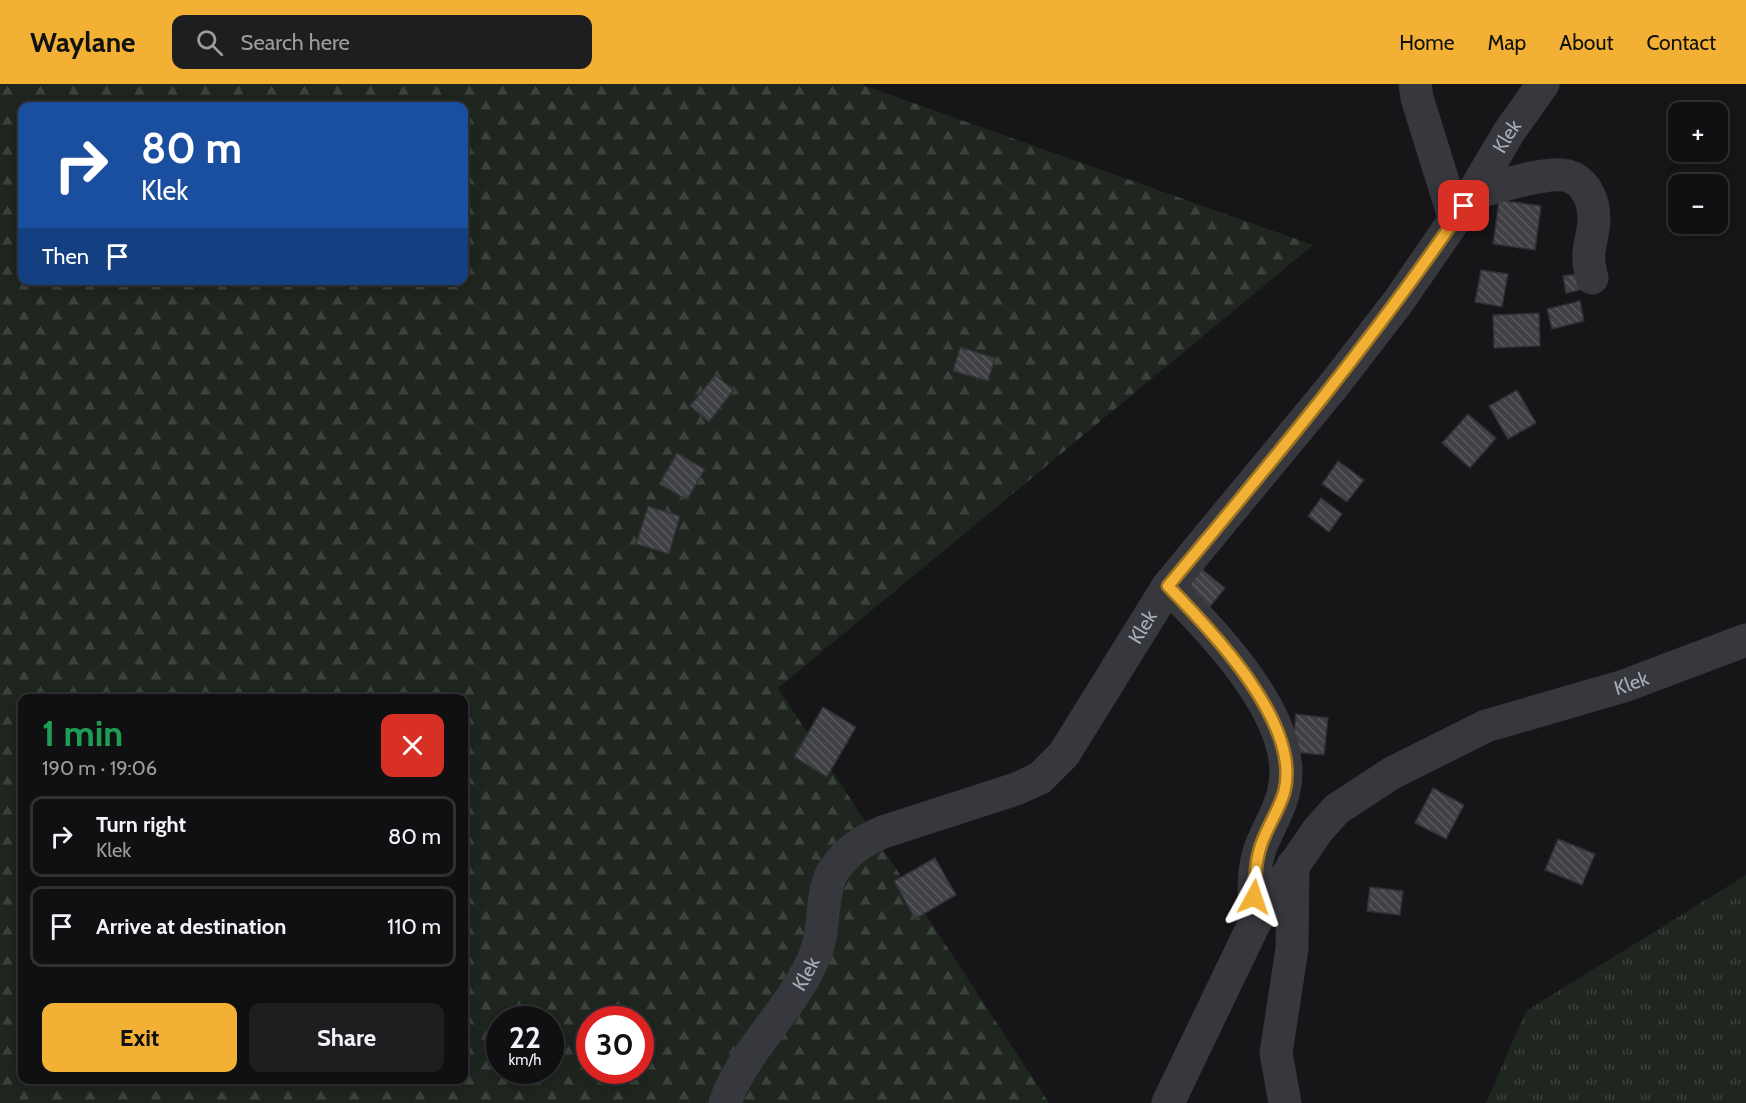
<!DOCTYPE html>
<meta charset="utf-8">
<style>
:root{--surface:#101012;--page:#1e1e20;--text:#f1f3f6;--muted:#9c9d9f;--line:#303032;--accent:#f2b134}
body{margin:0;font-family:Cabin,sans-serif;background:var(--page);color:var(--text);height:100vh;display:flex;flex-direction:column;font-size:22px;white-space:nowrap}
*{box-sizing:border-box;margin:0}
p{font-size:20px;color:var(--muted)}
.icon{flex:none;width:33px;height:33px;fill:none;stroke:currentColor;stroke-width:2;stroke-linecap:round;stroke-linejoin:round}
.map{position:relative;flex:1;overflow:hidden}
.sheet{position:absolute;left:18px;top:610px;width:450px;height:390px;display:flex;flex-direction:column;background:var(--surface);border-radius:12px;box-shadow:0 3px 15px #0003,0 0 0 2px var(--line)}
.sheet>*{flex:none}
.top-card{position:absolute;left:18px;top:18px;width:450px;height:183px;border-radius:12px;box-shadow:0 3px 15px #0003,0 0 0 2px var(--line);background:#1a4fa0;color:#fff;overflow:hidden}
.buttons{position:absolute;left:1668px;top:18px;display:grid;gap:12px}
.buttons a{display:grid;place-items:center;width:60px;height:60px;border-radius:12px;background:var(--surface);box-shadow:0 3px 15px #0003,0 0 0 2px var(--line);font-size:30px}
.speed{position:absolute;left:486px;top:922px;display:flex;gap:12px;font-size:30px;font-weight:700;text-align:center}
.speed>*{display:grid;place-content:center;width:78px;height:78px;border-radius:50%;background:var(--surface);box-shadow:0 3px 15px #0003,0 0 0 2px var(--line);line-height:1}
.speed small{font-size:15px;font-weight:400}
.speed .limit{border:9px solid #d22;background:#fff;color:#111}
.pin{position:absolute;display:grid;place-items:center;width:51px;height:51px;color:#fff;margin:-26px;border-radius:12px;box-shadow:0 3px 9px #0006}
.me{position:absolute;width:66px;margin:-33px;rotate:5deg;stroke-linejoin:round;filter:drop-shadow(0 0 4px #0008)}
.turn{display:flex;align-items:center;gap:21px;height:126px;padding:0 24px;font-size:27px}
.turn .icon{width:78px;height:78px;stroke-width:2.5}
.turn b{display:block;font-size:42px;line-height:51px}
.then{display:flex;align-items:center;height:57px;padding:0 24px;background:#0003;gap:12px;font-size:22px}
.round{display:grid;place-items:center;flex:none;width:63px;height:63px;border-radius:12px;background:var(--page)}
.headline{display:flex;align-items:center;justify-content:space-between;height:102px;padding:0 24px}
h1{font-size:36px;font-weight:700;line-height:45px;color:#1e9e55}
.button{display:flex;gap:12px;margin-top:auto;padding:12px 24px}
.button a{flex:1;height:69px;border-radius:12px;background:var(--accent);color:#111;font-size:24px;font-weight:700;line-height:69px;text-align:center}
.button a+a{background:var(--page);color:var(--text)}
ul{padding:0;list-style:none}
li{display:flex;align-items:center;gap:18px;height:81px;margin:0 12px 9px;padding:0 12px;border:3px solid var(--line);border-radius:12px}
li div{flex:1}
li b{display:block;font-size:22px}
li em{font-style:normal}
header{display:flex;align-items:center;gap:36px;box-sizing:border-box;height:84px;padding:0 30px;background:var(--accent);color:#111}
header strong{font-size:28px}
nav{display:flex;gap:33px;margin-inline-start:auto;font-size:21px}
.search{width:420px;height:54px;background:var(--page);display:flex;align-items:center;gap:15px;box-sizing:border-box;padding:0 21px;border-radius:12px;color:var(--muted);font-size:22px}
.map>svg:first-child{display:block}
.grass{fill:url(#grass-tufts)}
.forest{fill:url(#forest-firs);fill-rule:evenodd}
.building{fill:url(#building-back-hatch);stroke:#303034;stroke-width:1.5}
.lines{fill:none;stroke-linecap:round;stroke-linejoin:round}
.minor{stroke:#37383d;stroke-width:33}
.route-casing{stroke:#9d7322;stroke-width:15}
.route{stroke:#f2b134;stroke-width:10}
.labels{text-anchor:middle;stroke-width:6;stroke-linejoin:round;paint-order:stroke}
.street-label{font-size:20px;fill:#a8adb8;stroke:#111113}
</style>
<header>
<strong>Waylane</strong>
<div class="search"><svg class="icon" aria-label="search" viewBox="0 0 24 24"><circle cx="10" cy="10" r="6"/><path d="M15 15l6 6"/></svg>Search here</div>
<nav><a>Home</a><a>Map</a><a>About</a><a>Contact</a></nav>
</header>
<div class="map">
<svg width="1746" height="1019" viewBox="0 0 1746 1019">
<defs>
<pattern id="grass-tufts" width="24" height="20" patternUnits="userSpaceOnUse" patternTransform="scale(1.5)"><rect width="24" height="20" fill="#1e261f"/><path d="M3 7l-1-3M5 7V3M7 7l1-3M15 17l-1-3M17 17v-4M19 17l1-3" fill="none" stroke="#3c433d"/></pattern>
<pattern id="forest-firs" width="22" height="20" patternUnits="userSpaceOnUse" patternTransform="scale(1.5)"><rect width="22" height="20" fill="#1e261f"/><path d="M5 1l3.5 6h-7zM16 11l3.5 6h-7z" fill="#3c433d"/></pattern>
<pattern id="building-back-hatch" width="6" height="6" patternUnits="userSpaceOnUse" patternTransform="scale(1.5)"><rect width="6" height="6" fill="#404145"/><path d="M-1 5l2 2M0 0l6 6M5-1l2 2" fill="none" stroke="#595a5e"/></pattern>
</defs>
<rect width="100%" height="100%" fill="#161618"/>
<!-- grass -->
<polygon class="grass" points="1746,791 1746,1019 1486,1019 1526,927"/>
<!-- forest -->
<path class="forest" d="M0,0H860L1313,161L778,604L1049,1019H0ZM22,22H464V196H22ZM22,615H464V996H22ZM500,936H550V987H500ZM590,936H640V987H590Z"/>
<!-- building -->
<g class="building">
<polygon points="1499,116 1541,122 1535,166 1493,160"/>
<polygon points="1481,186 1508,190 1502,223 1475,218"/>
<polygon points="1577,190 1580,206 1566,209 1563,192"/>
<polygon points="1580,217 1584,237 1552,245 1547,225"/>
<polygon points="1539,229 1540,262 1494,264 1493,231"/>
<polygon points="960,263 995,274 988,297 953,287"/>
<polygon points="715,291 734,306 709,338 690,322"/>
<polygon points="1517,306 1536,339 1508,355 1489,322"/>
<polygon points="1468,330 1496,354 1470,384 1442,359"/>
<polygon points="677,369 705,385 687,416 659,400"/>
<polygon points="1338,377 1364,396 1347,418 1322,400"/>
<polygon points="1321,414 1342,430 1329,448 1308,432"/>
<polygon points="648,422 680,432 669,470 636,460"/>
<polygon points="1197,481 1225,504 1209,524 1181,501"/>
<polygon points="823,623 856,643 827,693 794,673"/>
<polygon points="1296,630 1328,634 1324,671 1292,668"/>
<polygon points="1433,704 1464,721 1446,755 1415,739"/>
<polygon points="1558,755 1595,770 1582,801 1545,786"/>
<polygon points="935,774 956,811 915,835 894,797"/>
<polygon points="1370,803 1403,807 1400,831 1367,827"/>
</g>
<g class="lines">
<!-- minor -->
<g class="minor">
<polyline points="1415,0 1417,14 1455,136"/>
<path d="M1473,109C1495,104 1543,88 1563,91C1585,94 1594,116 1594,135C1593,161 1584,164 1592,194"/>
<path d="M1168,502C1212,548 1300,635 1284,706C1280,727 1267,745 1260,765C1252,788 1254,815 1255,838"/>
<path id="s1" d="M725,1019C745,962 796,923 817,866C825,844 821,804 834,786C847,767 862,757 883,748L1016,705L1040,694L1064,670L1168,502L1334,301L1398,218L1473,109L1509,48L1543,0"/>
<path id="s2" d="M1168,1019L1255,838L1318,746L1337,725L1392,689L1486,642L1624,602L1746,556"/>
<polyline points="1285,1019 1276,969 1292,865 1293,781"/>
</g>
</g>
<g class="lines">
<defs>
<path id="route" d="M1254,813C1255,798 1255,782 1259,768C1264,747 1278,729 1284,709C1303,641 1211,546 1168,502C1271,379 1374,255 1464,122"/>
</defs>
<!-- route casing -->
<use href="#route" class="route-casing"/>
<!-- route -->
<use href="#route" class="route"/>
</g>
<g class="labels">
<!-- street labels -->
<g class="street-label">
<text dy="7" stroke="none"><textPath href="#s1" startOffset="1286">Klek</textPath></text>
<text dy="7" stroke="none"><textPath href="#s1" startOffset="674">Klek</textPath></text>
<text dy="7" stroke="none"><textPath href="#s2" startOffset="663">Klek</textPath></text>
<text dy="7" stroke="none"><textPath href="#s1" startOffset="153">Klek</textPath></text>
</g>
</g>
</svg>
<div class="buttons">
<a>+</a>
<a>−</a>
</div>
<div class="speed"><div>22<small>km/h</small></div><div class="limit">30</div></div>
<div class="pin" style="left:1464px;top:122px;background:#d93025"><svg class="icon" aria-label="arrive" viewBox="0 0 24 24"><path d="M6 21V4h12l-3 4 3 4H6"/></svg></div>
<svg class="me" style="left:1254px;top:813px" viewBox="-20 -20 40 40"><path d="M0-17L14 15 0 8-14 15z" fill="#f2b134" stroke="#fff" stroke-width="4"/></svg>
<div class="top-card">
<div class="turn"><svg class="icon" aria-label="right" viewBox="0 0 24 24"><path d="M7 20v-9h11M14 6l5 5-5 5"/></svg><div><b>80 m</b>Klek</div></div>
<div class="then">Then<svg class="icon" aria-label="arrive" viewBox="0 0 24 24"><path d="M6 21V4h12l-3 4 3 4H6"/></svg></div>
</div>
<section class="sheet">
<div class="headline"><div><h1>1 min</h1><p>190 m · 19:06</p></div><a class="round" style="background:#d93025;color:#fff"><svg class="icon" aria-label="close" viewBox="0 0 24 24"><path d="M6 6l12 12M18 6L6 18"/></svg></a></div>
<ul>
<li><svg class="icon" aria-label="right" viewBox="0 0 24 24"><path d="M7 20v-9h11M14 6l5 5-5 5"/></svg><div><b>Turn right</b><p>Klek</p></div><em>80 m</em></li>
<li><svg class="icon" aria-label="arrive" viewBox="0 0 24 24"><path d="M6 21V4h12l-3 4 3 4H6"/></svg><div><b>Arrive at destination</b></div><em>110 m</em></li>
</ul>
<div class="button"><a>Exit</a><a>Share</a></div>
</section>
</div>
